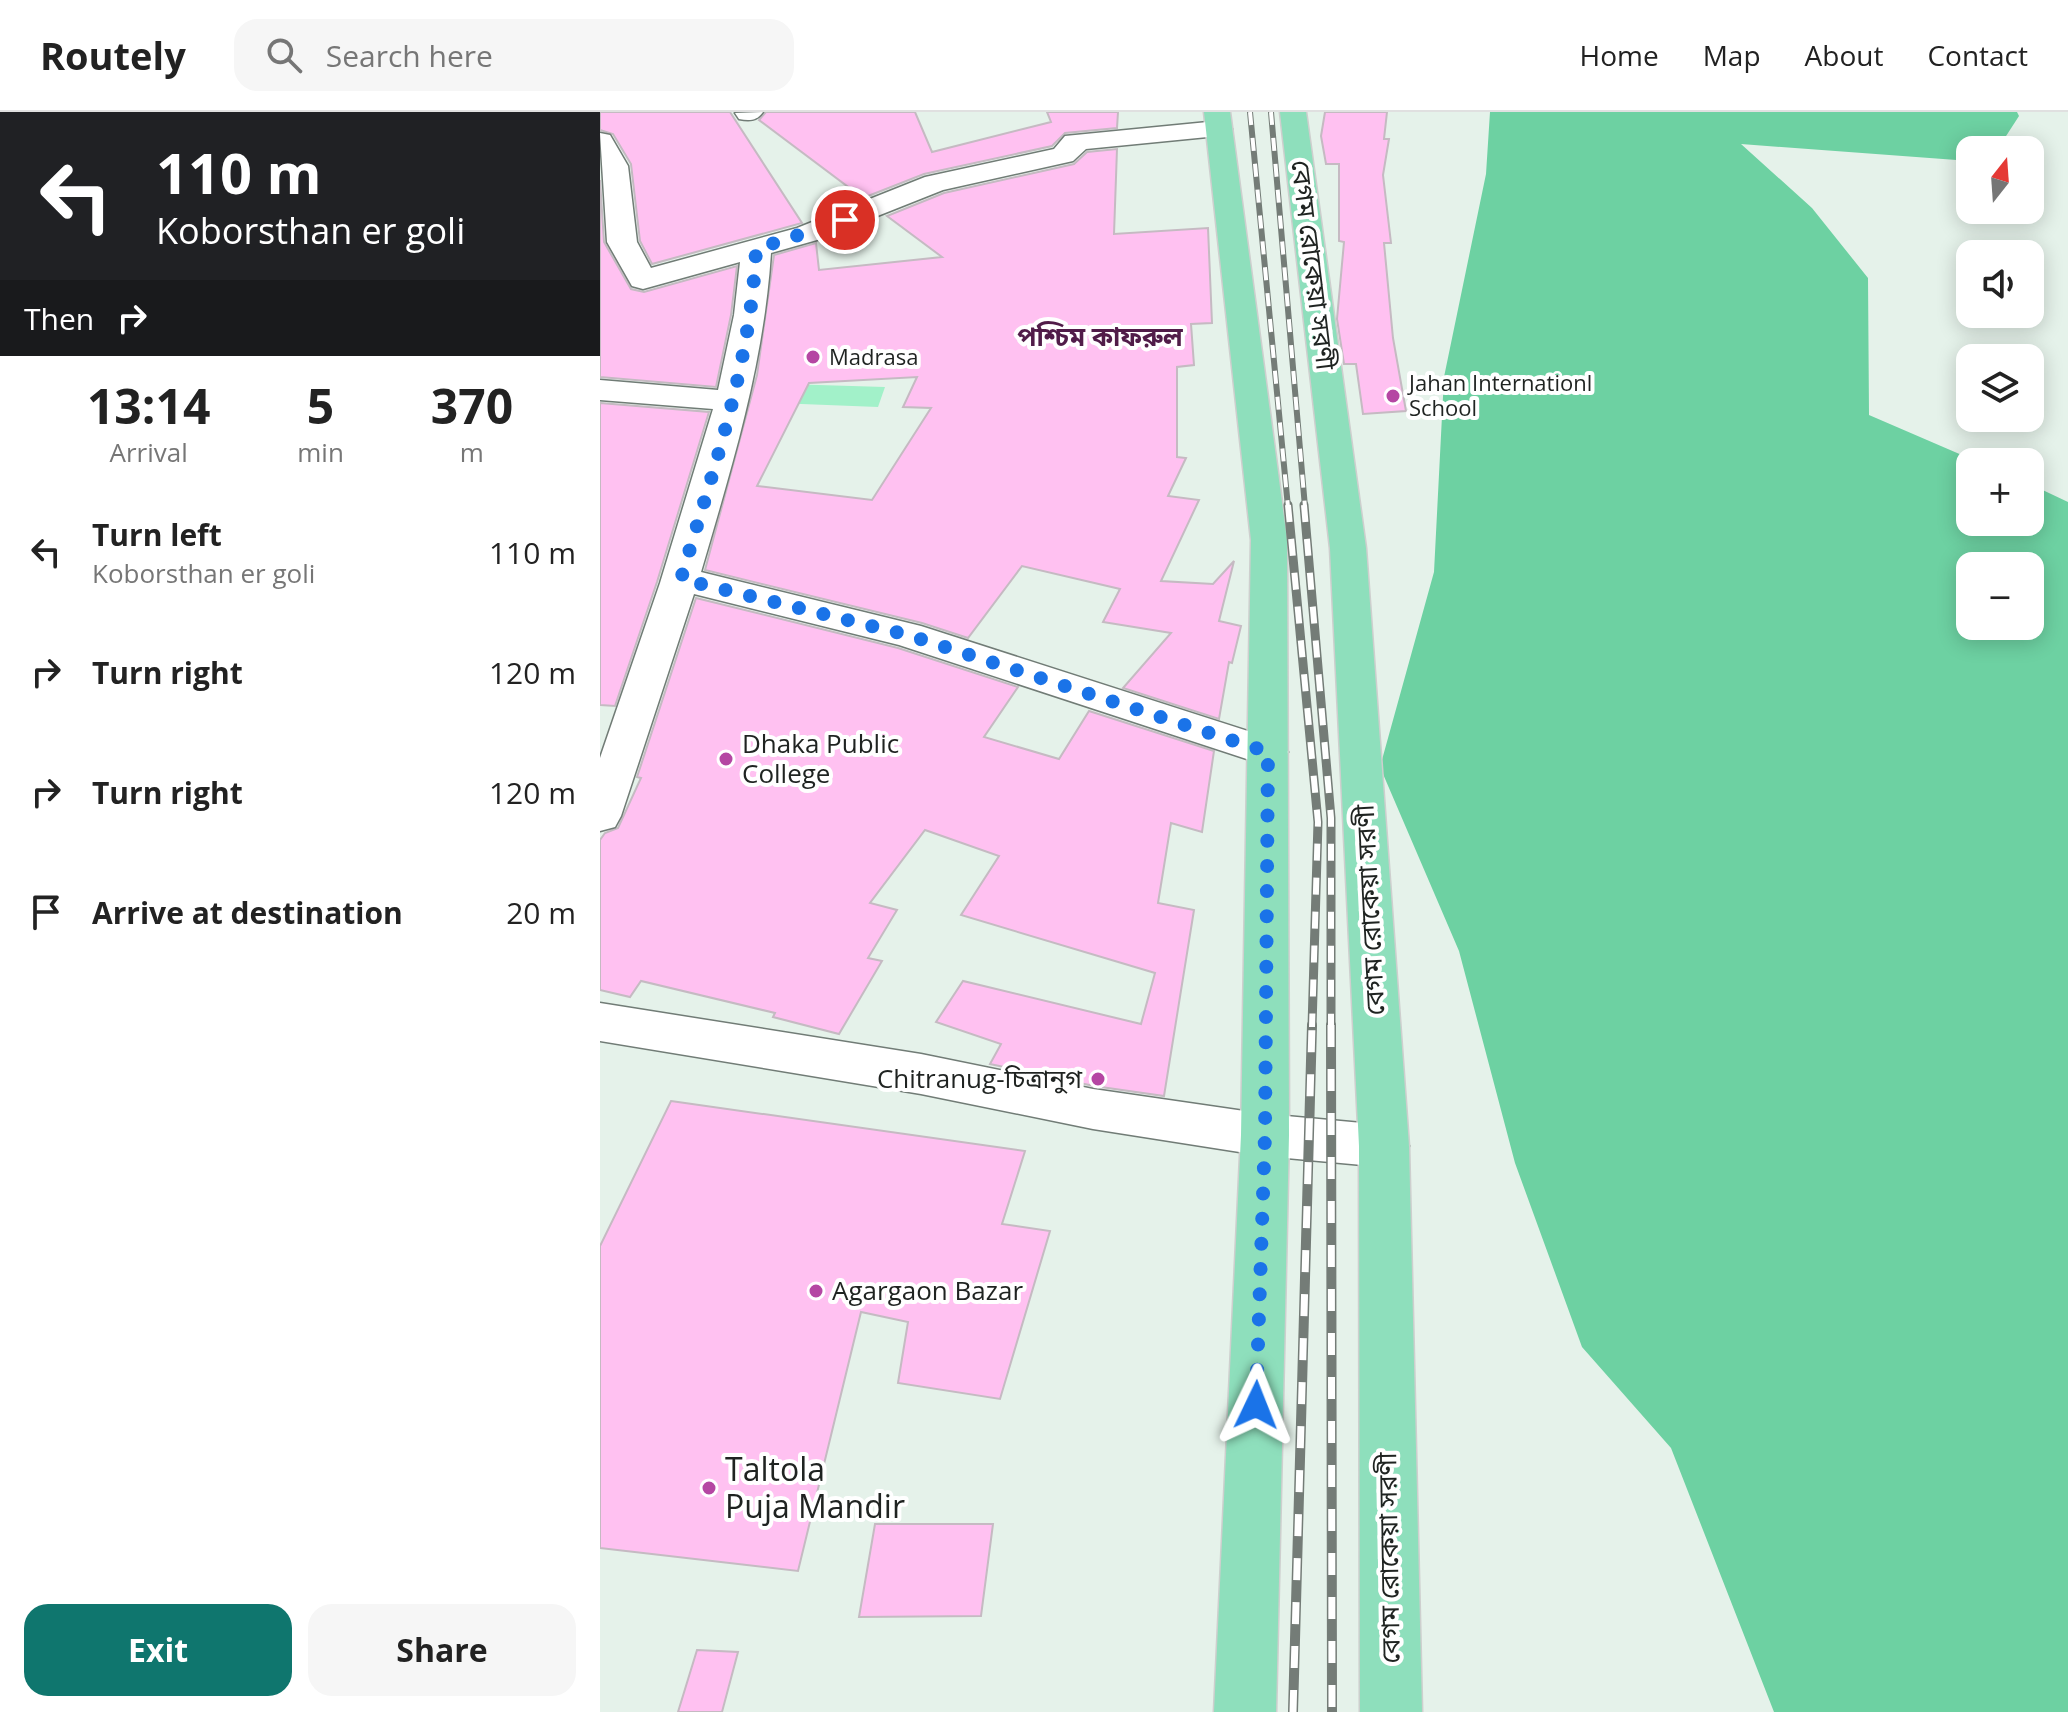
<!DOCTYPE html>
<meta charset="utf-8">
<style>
:root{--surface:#fff;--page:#f6f6f6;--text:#222;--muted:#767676;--line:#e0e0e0;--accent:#0f766e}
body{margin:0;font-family:"Open Sans","Noto Sans Bengali",sans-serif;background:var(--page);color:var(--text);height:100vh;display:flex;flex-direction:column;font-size:30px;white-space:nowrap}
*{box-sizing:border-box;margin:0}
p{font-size:26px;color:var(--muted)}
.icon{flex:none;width:44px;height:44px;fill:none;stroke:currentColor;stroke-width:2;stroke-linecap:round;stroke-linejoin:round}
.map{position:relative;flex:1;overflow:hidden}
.panel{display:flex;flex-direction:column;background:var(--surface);width:600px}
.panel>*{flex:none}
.top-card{background:#202124;color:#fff;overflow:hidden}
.needle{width:52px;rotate:17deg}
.controls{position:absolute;left:1356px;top:24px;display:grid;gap:16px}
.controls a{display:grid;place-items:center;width:88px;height:88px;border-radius:16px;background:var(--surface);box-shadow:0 4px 20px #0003;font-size:40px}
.pin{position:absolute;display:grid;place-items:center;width:68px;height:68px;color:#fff;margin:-34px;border:4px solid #fff;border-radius:50%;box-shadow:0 2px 8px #0007}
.me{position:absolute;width:88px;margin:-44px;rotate:2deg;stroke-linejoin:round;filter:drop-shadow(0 0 6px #0008)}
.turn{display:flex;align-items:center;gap:28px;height:168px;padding:0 24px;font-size:36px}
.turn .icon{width:104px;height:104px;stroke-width:2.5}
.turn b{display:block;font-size:56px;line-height:68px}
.then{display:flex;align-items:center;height:76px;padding:0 24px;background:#0003;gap:16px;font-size:30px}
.eta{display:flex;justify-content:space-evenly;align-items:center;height:136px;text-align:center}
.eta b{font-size:48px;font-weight:700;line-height:56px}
.action{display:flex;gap:16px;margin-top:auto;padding:16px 24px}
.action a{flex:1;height:92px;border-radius:24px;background:var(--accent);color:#fff;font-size:32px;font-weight:700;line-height:92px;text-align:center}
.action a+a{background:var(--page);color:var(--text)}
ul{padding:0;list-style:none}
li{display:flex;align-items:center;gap:24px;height:120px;padding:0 24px}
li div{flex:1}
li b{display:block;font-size:30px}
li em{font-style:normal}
header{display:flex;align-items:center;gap:48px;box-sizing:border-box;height:112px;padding:0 40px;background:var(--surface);border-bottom:2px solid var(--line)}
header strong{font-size:38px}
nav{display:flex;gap:44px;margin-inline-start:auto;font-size:28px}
.search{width:560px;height:72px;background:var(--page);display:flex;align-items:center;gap:20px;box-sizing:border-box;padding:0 28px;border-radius:24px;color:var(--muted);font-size:30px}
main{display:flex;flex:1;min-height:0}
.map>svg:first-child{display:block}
.green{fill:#a2f1c9}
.water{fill:#6dd1a2;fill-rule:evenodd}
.building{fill:#ffc1f1;stroke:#c5bac2;stroke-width:2;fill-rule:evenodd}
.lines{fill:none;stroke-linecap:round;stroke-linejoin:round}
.minor-casing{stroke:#717c76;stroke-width:3}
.major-casing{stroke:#cecfce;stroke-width:3}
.minor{fill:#fff;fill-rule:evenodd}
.major{fill:#8edfbc;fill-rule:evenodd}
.rail-far2-casing{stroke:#747c77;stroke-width:6}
.rail-far1-casing{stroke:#747c77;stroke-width:9}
.rail-casing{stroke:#747c77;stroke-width:10}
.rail-far2{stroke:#fff;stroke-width:4;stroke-dasharray:13;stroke-linecap:butt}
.rail-far1{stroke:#fff;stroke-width:6;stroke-dasharray:17;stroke-linecap:butt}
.rail{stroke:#fff;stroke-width:7;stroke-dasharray:22;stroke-linecap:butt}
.route{stroke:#1a73e8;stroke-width:14;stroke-dasharray:0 25.2}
.poi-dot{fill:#b546a3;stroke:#fff;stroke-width:3}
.labels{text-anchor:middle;stroke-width:8;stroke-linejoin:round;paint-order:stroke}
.far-poi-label{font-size:22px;fill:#1f2321;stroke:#fff;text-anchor:start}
.street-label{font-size:26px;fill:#1f2321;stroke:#fff}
.far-quarter-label{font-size:26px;font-weight:bold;fill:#511c49;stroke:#fff}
.poi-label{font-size:26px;fill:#1f2321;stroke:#fff;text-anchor:start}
.near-poi-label{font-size:32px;fill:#1f2321;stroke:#fff;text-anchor:start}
</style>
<header>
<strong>Routely</strong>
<div class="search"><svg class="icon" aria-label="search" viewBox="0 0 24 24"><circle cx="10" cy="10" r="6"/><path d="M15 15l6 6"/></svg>Search here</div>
<nav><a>Home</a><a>Map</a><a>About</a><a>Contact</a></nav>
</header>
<main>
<section class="panel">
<div class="top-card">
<div class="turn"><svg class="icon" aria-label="left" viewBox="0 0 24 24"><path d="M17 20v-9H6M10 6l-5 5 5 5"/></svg><div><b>110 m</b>Koborsthan er goli</div></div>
<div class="then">Then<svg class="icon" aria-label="right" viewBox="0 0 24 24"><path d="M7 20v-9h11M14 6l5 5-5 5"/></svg></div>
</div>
<div class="eta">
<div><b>13:14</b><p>Arrival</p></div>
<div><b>5</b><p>min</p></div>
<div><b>370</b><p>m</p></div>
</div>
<ul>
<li><svg class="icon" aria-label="left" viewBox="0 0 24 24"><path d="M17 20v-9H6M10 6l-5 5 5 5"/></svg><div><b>Turn left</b><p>Koborsthan er goli</p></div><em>110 m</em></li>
<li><svg class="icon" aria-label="right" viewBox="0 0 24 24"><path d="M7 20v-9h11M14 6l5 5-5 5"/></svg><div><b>Turn right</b></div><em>120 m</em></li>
<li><svg class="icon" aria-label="right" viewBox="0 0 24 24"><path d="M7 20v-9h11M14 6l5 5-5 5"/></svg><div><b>Turn right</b></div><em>120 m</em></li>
<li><svg class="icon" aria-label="arrive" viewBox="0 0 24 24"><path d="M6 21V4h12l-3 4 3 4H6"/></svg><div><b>Arrive at destination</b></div><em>20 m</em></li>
</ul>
<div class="action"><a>Exit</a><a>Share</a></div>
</section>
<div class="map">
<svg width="1468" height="1600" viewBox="0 0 1468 1600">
<rect width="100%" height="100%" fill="#e5f2ea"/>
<!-- green -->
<polygon class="green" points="185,272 285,275 278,295 176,291"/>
<!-- water -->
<path class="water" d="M890,0H1417L1419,4L1397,38H1370V49L1141,32L1212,96L1268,166L1269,303L1378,350H1370V410H1430V372L1468,390V1600H1174L1071,1336L982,1235L915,1051L859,839L780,655L834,460L844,265L886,62ZM1370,454H1430V514H1370Z"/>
<!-- building -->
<g class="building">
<polygon points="0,0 130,0 202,111 52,152 40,129 31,52 13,22 0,18"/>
<polygon points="166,0 315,0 332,40 451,10 447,0 518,0 517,16 465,21 452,34 324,62 263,86 159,8"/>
<polygon points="725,0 787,0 784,27 789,27 783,63 791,131 784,131 793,226 806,299 763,302 756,252 744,252 737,207 744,130 739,129 739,52 726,52 721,24"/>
<path d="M517,37L514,122L608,116L612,211L591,212L594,253L577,255V345L586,346L568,384L599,388L561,469L613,472L634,449L619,509L641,514L632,551L629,550L619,607L523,576L571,521L503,510L520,477L422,454L368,526L322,511L105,458L157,263L174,143L216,131L219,158L342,145L287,104L344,81L474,52L487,40ZM317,265L303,295L331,296L272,388L157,374L209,271Z"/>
<polygon points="0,68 4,130 31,177 44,180 137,154 131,203 116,275 0,265"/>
<polygon points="0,291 109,300 57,470 15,594 0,593"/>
<polygon points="96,486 298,536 418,575 384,625 459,647 489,599 614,639 602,720 571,711 558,791 594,798 564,984 494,974 390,952 401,932 336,910 363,869 541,912 555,861 361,803 399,744 325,718 270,791 297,798 268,846 282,849 239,922 173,905 175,901 41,869 30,885 0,878 0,728 5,721 18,716 41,666 37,665"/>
<polygon points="71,989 425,1039 402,1112 450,1119 400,1287 298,1271 308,1210 261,1200 198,1459 0,1436 0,1134"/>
<polygon points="275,1412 393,1412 381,1504 259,1505"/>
<polygon points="97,1538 138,1540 122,1600 78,1600"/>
</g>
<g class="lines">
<defs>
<g id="minor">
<path d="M163,0C157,9 149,9 139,7L135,1Z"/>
<path d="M618,9L628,11L632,17L628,23L486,37L473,49L343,78L217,128L171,141C164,252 132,354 101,460L321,514L682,630L688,640L682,650L668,654L299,533L94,482L21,704L15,715L0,719V646L60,471L113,297L0,288V268L118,278L134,203L140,150L43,177L32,174L7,130L0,21L10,23L28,54L37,130L51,156L197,116L325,65L454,37L465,24Z"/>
<polygon points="0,891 321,942 493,977 665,1002 784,1013 801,1019 809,1034 801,1049 784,1055 665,1044 493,1017 321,982 0,929"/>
</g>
<g id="major">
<polygon points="604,0 630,0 687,428 689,1023 676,1600 614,1600 641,1023 651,428"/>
<polygon points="680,0 706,0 766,436 809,1034 822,1600 760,1600 759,1034 730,436"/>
</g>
</defs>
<!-- minor casing -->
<use href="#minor" class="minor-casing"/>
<!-- major casing -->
<use href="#major" class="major-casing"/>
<!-- minor -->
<use href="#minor" class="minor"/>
<!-- major -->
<use href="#major" class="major"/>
<defs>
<g id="rail-far2">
<polyline points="650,0 688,395"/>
<polyline points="671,0 705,395"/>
</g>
<g id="rail-far1">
<polyline points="688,393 718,710 712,915"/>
<polyline points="704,393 731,706 731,915"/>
</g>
<g id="rail">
<polyline points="731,913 732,1600"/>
<polyline points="693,1600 712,913"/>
</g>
</defs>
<!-- rail-far2 casing -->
<use href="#rail-far2" class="rail-far2-casing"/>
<!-- rail-far1 casing -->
<use href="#rail-far1" class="rail-far1-casing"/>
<!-- rail casing -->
<use href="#rail" class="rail-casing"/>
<!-- rail-far2 -->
<use href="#rail-far2" class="rail-far2"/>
<!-- rail-far1 -->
<use href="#rail-far1" class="rail-far1"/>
<!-- rail -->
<use href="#rail" class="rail"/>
</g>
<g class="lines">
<!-- route -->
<path class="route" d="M245,108L156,137C151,252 113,358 81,467L308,523L668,640L665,1023L656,1293"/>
</g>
<!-- markers -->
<g class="poi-dot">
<circle cx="213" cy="245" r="8"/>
<circle cx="793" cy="284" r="8"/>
<circle cx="126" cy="647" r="8"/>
<circle cx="498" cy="967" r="8"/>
<circle cx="216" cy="1179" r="8"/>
<circle cx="109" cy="1376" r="8"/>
</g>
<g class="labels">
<!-- far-poi labels -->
<g class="far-poi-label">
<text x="229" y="253">Madrasa</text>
<text x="809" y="279">Jahan Internationl<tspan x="809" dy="25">School</tspan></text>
</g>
<!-- street labels -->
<g class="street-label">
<text transform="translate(713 153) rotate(83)" y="9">বেগম রোকেয়া সরণী</text>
<text transform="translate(770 798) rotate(-93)" y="9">বেগম রোকেয়া সরণী</text>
<text transform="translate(789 1446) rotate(-91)" y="9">বেগম রোকেয়া সরণী</text>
</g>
<!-- far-quarter labels -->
<g class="far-quarter-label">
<text x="500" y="234">পশ্চিম কাফরুল</text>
</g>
<!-- poi labels -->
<g class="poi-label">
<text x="142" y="641">Dhaka Public<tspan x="142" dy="30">College</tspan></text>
<text x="482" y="976" text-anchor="end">Chitranug-চিত্রানুগ</text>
<text x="232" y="1188">Agargaon Bazar</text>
</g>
<!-- near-poi labels -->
<g class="near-poi-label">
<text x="125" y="1369">Taltola<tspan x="125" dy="37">Puja Mandir</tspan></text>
</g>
</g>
</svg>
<div class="controls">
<a><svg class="needle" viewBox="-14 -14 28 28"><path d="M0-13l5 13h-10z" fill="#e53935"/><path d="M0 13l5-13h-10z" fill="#767676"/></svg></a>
<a><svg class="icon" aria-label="sound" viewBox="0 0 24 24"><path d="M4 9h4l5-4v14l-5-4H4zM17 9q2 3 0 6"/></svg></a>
<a><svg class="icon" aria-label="layers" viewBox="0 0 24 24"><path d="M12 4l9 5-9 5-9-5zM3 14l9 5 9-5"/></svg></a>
<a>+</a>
<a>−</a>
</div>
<div class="pin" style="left:245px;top:108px;background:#d93025"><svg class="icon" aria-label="arrive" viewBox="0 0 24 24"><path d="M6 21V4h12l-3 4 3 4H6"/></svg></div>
<svg class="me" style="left:656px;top:1293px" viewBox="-20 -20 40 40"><path d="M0-17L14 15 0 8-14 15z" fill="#1a73e8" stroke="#fff" stroke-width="4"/></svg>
</div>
</main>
